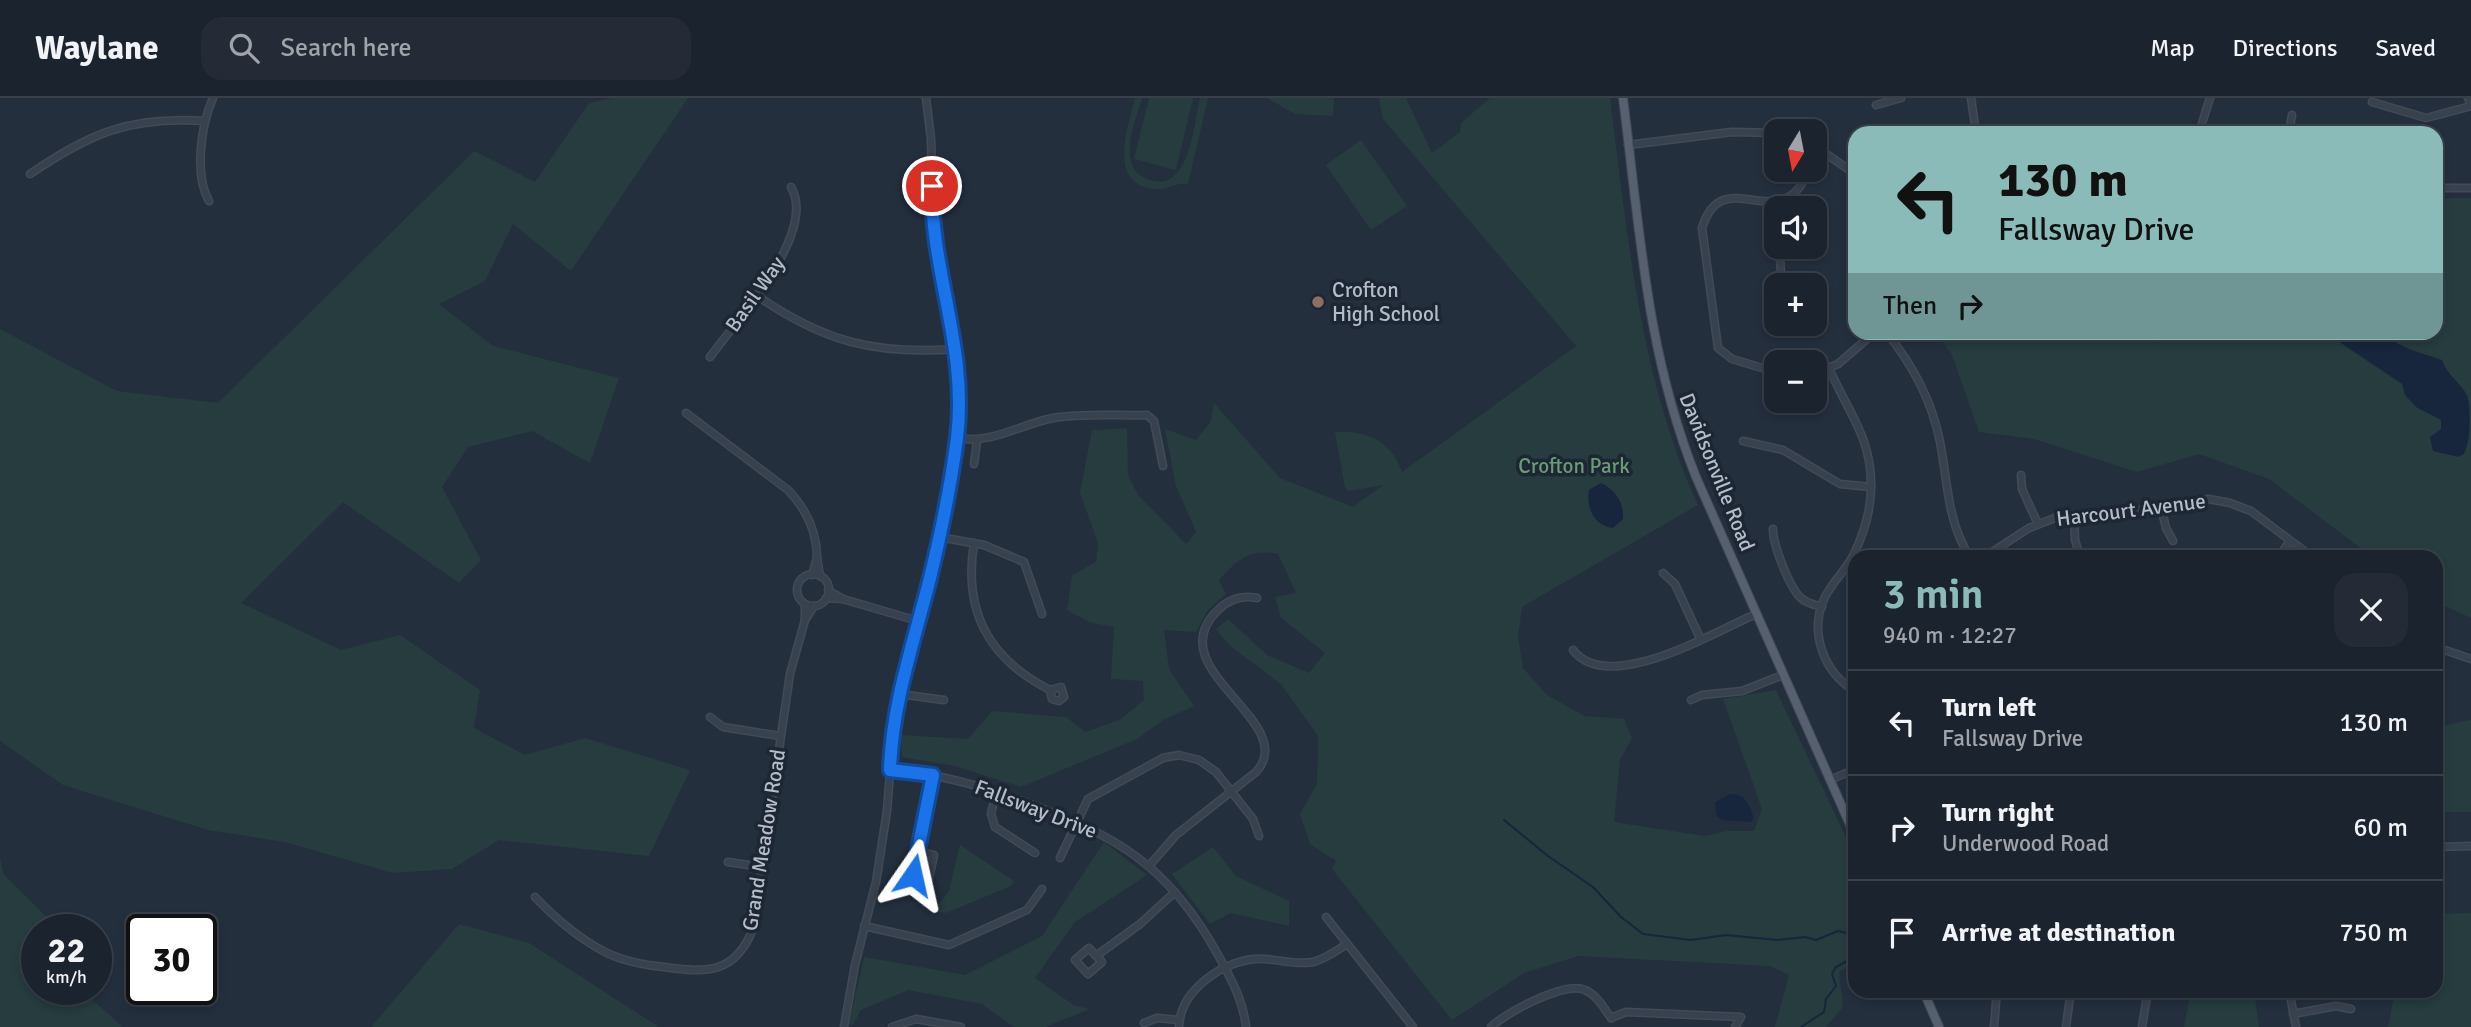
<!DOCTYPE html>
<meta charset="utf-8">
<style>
:root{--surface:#1b232e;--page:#242b36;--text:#f1f3f6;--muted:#a0a4aa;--line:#39404a;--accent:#8bbbb9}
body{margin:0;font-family:Signika,sans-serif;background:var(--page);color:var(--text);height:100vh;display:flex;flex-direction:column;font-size:26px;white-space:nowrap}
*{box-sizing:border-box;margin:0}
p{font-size:23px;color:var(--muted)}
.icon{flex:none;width:38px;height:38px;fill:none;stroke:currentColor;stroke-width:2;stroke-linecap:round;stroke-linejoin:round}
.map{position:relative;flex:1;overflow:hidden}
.details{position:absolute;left:1848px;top:452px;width:595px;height:448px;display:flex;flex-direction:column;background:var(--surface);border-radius:21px;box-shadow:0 4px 10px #0003,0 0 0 2px var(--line)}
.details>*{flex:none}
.banner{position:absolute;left:1848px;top:28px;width:595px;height:214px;border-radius:21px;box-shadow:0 4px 10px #0003,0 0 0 2px var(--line);background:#8bbbb9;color:#111;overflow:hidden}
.needle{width:46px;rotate:190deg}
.controls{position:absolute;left:1764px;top:21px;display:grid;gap:14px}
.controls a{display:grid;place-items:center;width:63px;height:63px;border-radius:14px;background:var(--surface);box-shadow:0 4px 10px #0003,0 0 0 2px var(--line);font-size:35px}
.speed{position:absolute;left:21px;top:816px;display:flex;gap:14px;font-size:35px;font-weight:700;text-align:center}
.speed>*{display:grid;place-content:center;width:91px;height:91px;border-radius:50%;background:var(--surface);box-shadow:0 4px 10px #0003,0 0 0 2px var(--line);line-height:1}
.speed small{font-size:18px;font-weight:400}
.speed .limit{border:4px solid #111;border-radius:10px;background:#fff;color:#111}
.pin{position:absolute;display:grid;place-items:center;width:60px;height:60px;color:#fff;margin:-30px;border:4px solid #fff;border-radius:50%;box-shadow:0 2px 7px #0007}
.me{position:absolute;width:77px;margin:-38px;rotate:11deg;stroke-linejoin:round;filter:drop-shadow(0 0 5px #0008)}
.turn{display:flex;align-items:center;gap:24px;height:147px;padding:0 35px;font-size:32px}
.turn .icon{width:91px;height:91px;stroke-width:2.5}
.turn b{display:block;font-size:49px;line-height:60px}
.then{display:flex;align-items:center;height:66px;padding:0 35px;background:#0003;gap:14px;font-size:26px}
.round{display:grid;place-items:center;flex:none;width:74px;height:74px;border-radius:21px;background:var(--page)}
.summary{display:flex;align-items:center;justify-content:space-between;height:119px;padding:0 35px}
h1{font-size:42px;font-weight:600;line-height:52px;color:var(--accent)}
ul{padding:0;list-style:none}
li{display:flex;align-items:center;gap:21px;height:105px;padding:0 35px;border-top:2px solid var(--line)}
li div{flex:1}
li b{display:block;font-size:26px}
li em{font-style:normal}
header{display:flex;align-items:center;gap:42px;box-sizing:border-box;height:98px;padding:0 35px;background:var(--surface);border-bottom:2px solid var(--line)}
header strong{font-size:33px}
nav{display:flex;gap:38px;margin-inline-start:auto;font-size:24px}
.search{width:490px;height:63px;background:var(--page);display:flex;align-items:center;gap:18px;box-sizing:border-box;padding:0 24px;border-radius:21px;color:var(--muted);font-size:26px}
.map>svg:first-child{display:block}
.green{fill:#263c3f}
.water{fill:#17263c}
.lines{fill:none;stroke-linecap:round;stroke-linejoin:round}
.stream{stroke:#17263c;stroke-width:2}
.minor-casing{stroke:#414a57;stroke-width:9}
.major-casing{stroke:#414a57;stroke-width:10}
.minor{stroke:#38414e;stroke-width:6}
.major{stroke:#56606e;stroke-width:8}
.route-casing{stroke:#114b97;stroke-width:18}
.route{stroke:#1a73e8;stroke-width:12}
.education-dot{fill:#8d6e63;stroke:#1d2633;stroke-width:2.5}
.labels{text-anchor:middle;stroke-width:7;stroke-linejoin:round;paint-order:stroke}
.poi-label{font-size:21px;fill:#b4bcc9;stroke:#1d2633;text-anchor:start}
.street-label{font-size:21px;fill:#b4bcc9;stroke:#1d2633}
.park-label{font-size:21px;fill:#6b9a76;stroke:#1d2633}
</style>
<header>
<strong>Waylane</strong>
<div class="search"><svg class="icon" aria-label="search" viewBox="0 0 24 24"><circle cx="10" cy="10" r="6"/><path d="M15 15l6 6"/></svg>Search here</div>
<nav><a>Map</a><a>Directions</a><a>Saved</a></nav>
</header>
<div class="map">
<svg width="2471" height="929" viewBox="0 0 2471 929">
<rect width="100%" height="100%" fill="#242f3e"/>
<!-- green -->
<g class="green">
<polygon points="612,0 688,0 571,173 513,126 485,183 439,206 493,248 619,280 590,365 532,333 468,349 442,389 481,462 459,485 343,404 241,505 341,552 400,537 480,592 474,630 525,657 585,640 690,672 649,758 499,742 452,771 393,775 285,744 208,732 63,687 0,643 0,231 117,293 218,305 474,53 535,84 589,5"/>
<path d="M1135,0H1142C1136,23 1120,55 1138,76C1188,108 1193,31 1200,0H1208L1188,86C1176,84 1168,92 1156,91C1106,88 1128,29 1135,0Z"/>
<polygon points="1149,0 1193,0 1176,72 1134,61"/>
<polygon points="1267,0 1334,0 1333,18 1295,16"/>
<path d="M1379,0H1406L1432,55L1460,34L1461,25L1490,0H1610C1628,139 1639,277 1698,407L1522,509L1518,539L1523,570L1547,597L1585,618L1624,621L1632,640L1620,662L1614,724L1705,738L1727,733H1754L1762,711L1723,601L1776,592L1855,758V865L1839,874L1843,909L1826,929H1775L1789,877L1770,868L1578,858L1524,875L1452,922L1332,771L1336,763L1310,746L1300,716L1317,686L1318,638L1281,586L1229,547L1216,531L1228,521L1267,557L1309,575L1325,555L1281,520L1275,499L1296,495L1278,456C1250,450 1237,462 1219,482L1226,496L1208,512L1196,534L1164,532L1169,571L1194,608L1163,622L1137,641L1021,689L955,668L902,659L901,637L968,641L992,613L1066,619L1086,634L1121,621L1144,602L1143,583L1111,581L1114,529L1089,524L1067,512L1072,477L1096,464L1098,445L1080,395L1092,332L1127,330L1128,377L1138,397L1186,446L1196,434L1176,388L1165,331L1196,342L1211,323L1214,305L1280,380L1353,409L1383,387L1349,393L1345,390L1335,334C1366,332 1392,343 1402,374L1576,248L1383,21Z"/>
<polygon points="1361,42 1407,108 1371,132 1326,67"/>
<polygon points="2436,100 2471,100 2471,520 2436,504 2436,458 2371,458 2269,381 2199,356 2137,374 2034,341 1979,334 1952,257 1936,235 2135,234 2158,245 2169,234 2436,234"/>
<polygon points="2471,622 2471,714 2436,714 2436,629"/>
<polygon points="1104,744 1147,777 1075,824 1035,880 1075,908 1090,911 1045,929 1014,929 982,906 908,892 861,912 852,928 849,926 864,859 965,877 1042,838"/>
<polygon points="960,747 1014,783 1011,788 946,815 933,812 949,793"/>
<polygon points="1213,749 1236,778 1289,803 1289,828 1231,815 1210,826 1172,776"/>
<polygon points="0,760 4,777 59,831 37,831 37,891 80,891 123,929 0,929"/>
<polygon points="2471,815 2471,929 2388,929 2394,898 2391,893 2436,892 2436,816"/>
<polygon points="459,826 529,845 659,929 371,929"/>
<polygon points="2191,893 2254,893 2259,929 2184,929"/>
</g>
<!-- water -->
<g class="water">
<path d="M2330,235H2376L2409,251L2442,262C2447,277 2460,284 2467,297C2471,311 2471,343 2464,356L2458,359L2433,353L2430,339L2441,331V322L2416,309L2405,297L2402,286L2338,243Z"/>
<path d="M1601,385C1616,392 1624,405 1623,421L1613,430C1594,428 1586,410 1589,392Z"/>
<path d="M1730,696C1746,696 1749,706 1754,720L1751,724L1724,722L1717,719L1715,704Z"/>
</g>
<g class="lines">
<!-- stream -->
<g class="stream">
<polyline points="1504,722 1548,758 1593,789 1621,819 1643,836 1691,842 1726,837 1777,842 1805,839 1816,842 1838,833 1855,837"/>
<polyline points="1801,929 1824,914 1826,901 1836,888 1832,876 1836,869 1851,861 1848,849 1855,840"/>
</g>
<defs>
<g id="minor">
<polyline points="1971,0 1976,35"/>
<polyline points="2468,0 2471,7"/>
<polyline points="2372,4 2426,20 2471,8"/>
<polyline points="1876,7 1901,0"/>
<polyline points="2199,35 2210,0"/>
<polyline points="2289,35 2292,17"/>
<polyline points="1628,47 1732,34 1776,35"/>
<polyline points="1815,48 1855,76"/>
<polyline points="1815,60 1820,50"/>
<path d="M30,76C91,35 129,18 205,23"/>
<polyline points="2436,90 2471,90"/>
<path d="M209,103C194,77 201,27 213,0"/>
<polyline points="1775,103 1776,115"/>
<polyline points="1855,142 1855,182"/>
<polyline points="1779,149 1782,187"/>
<path d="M756,197C824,244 875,257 957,251"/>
<path d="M1886,234C1913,267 1932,303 1940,344C1948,385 1947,422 1969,458"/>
<path d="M710,259C736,223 818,135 791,89"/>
<path d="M1829,270C1847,313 1872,339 1871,389C1871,413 1864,435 1854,456C1846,472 1832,484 1824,501C1809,535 1824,575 1855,593"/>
<path d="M1776,274L1732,261L1718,250L1702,130C1719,75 1759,117 1790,98C1800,92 1804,82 1809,72"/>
<polyline points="1815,275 1838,266 1875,234"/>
<path d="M686,315L788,392C806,411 817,434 817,460"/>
<path d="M957,340C993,346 1018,327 1053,320C1083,315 1116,318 1147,317L1154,323L1163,368"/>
<polyline points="1743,343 1783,352 1840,386 1871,389"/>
<polyline points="974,366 977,343"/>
<polyline points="2021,377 2022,391 2038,426"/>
<polyline points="2161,409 2166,430 2173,443"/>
<polyline points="2074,416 2075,442 2080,458"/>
<path d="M1773,431C1773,447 1789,489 1801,500C1806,505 1815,507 1822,509"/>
<polyline points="939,439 984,447 1024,464 1042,516"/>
<path d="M974,445C963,514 989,561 1050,592L1052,601L1059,603L1064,599L1061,589L1050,592"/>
<polyline points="1986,458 2029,430 2060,418 2129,414 2209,401 2230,405 2251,413 2311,458"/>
<polyline points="2279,458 2290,443"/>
<polyline points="1663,475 1675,486 1700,540"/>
<circle cx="813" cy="492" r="16"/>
<polyline points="812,477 817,460 820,478"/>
<polyline points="826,500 843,501 828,492"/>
<polyline points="843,501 918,523"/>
<polyline points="805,506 805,522 814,508"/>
<polyline points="2436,549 2471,561"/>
<path d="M1573,552C1608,598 1714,534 1756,516"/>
<polyline points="2436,568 2443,552"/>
<polyline points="899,596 944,602"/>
<polyline points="1691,602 1702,597 1742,593 1783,577"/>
<polyline points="710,619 723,629 780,638"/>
<path d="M890,672C937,675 981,688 1025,704C1117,738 1168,767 1217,855C1230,879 1243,901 1246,929"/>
<polyline points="1830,682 1855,671"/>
<polyline points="996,694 991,716 995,729 1035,755"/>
<polyline points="2436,749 2471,748"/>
<polyline points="918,754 913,777 929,780 934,757 918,754 933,677"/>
<polyline points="1060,760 1088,701 1163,660 1179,657 1199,662 1216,674 1253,721 1259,738"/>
<polyline points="728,764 762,769"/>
<path d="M1149,768L1176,737L1256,674C1302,624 1156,571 1218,512C1229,501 1242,497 1257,500"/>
<path d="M535,799C556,821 579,841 607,855C626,864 644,867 664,869C707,875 735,876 753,831L790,576L805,522"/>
<polyline points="1326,819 1413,929"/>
<polyline points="864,828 949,847 1027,812 1042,791"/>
<polyline points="1096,858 1102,864 1088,876 1075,862 1089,850 1096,858 1140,826 1175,794"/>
<polyline points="2289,892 2296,929"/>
<polyline points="2293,916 2336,908 2351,911"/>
<polyline points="1611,920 1626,914 1741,919 1735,929"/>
<polyline points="1144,925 1157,920 1179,922"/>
<polyline points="844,929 855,867 876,784 887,713 895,609 930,479 957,340 957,251 934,140 931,41 926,0"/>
<polyline points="892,929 916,921 961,929"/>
<path d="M1179,929C1180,893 1220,865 1254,861C1274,859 1293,868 1313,864C1326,861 1336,853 1347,846"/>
<path d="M1491,929C1505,915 1565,883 1585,892C1597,897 1604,910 1611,920"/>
<polyline points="1994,929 1997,892"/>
<polyline points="2066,929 2071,892"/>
<polyline points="2142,929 2148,892"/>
</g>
<g id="major">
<path d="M1623,0C1640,132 1646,254 1696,379L1855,738"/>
<polyline points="1923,892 1939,929"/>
</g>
</defs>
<!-- minor casing -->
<use href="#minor" class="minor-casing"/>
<!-- major casing -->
<use href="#major" class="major-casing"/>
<!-- minor -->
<use href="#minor" class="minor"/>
<!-- major -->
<use href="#major" class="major"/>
</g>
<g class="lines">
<defs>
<path id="route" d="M913,777L933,677L890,672C892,605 914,544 930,480C941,435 951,386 957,340C968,250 931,175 932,88"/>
</defs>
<!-- route casing -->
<use href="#route" class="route-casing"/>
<!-- route -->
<use href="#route" class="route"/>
</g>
<!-- markers -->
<circle class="education-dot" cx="1318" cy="204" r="7"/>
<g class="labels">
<!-- poi labels -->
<g class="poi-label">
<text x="1332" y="199">Crofton<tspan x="1332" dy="24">High School</tspan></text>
</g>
<!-- street labels -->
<g class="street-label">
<text transform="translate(755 196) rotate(-55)" y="7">Basil Way</text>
<text transform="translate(1717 374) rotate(68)" y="7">Davidsonville Road</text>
<text transform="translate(2131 412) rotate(-7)" y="7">Harcourt Avenue</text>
<text transform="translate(1036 711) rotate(21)" y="7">Fallsway Drive</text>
<text transform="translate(764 742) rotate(-81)" y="7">Grand Meadow Road</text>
</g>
<!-- park labels -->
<g class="park-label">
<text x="1574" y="375">Crofton Park</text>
</g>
</g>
</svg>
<div class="controls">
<a><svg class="needle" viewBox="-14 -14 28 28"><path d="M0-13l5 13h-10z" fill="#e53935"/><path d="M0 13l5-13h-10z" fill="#a0a4aa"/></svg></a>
<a><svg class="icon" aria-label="sound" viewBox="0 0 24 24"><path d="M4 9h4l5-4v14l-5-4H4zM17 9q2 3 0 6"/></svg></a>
<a>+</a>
<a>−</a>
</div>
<div class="speed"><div>22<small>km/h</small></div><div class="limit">30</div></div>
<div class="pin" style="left:932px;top:88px;background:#d93025"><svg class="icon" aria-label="arrive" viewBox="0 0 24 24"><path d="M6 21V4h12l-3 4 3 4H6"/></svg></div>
<svg class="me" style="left:913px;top:777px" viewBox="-20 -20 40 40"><path d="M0-17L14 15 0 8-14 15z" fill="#1a73e8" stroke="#fff" stroke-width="4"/></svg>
<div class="banner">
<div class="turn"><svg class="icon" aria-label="left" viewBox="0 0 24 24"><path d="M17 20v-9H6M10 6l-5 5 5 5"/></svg><div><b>130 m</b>Fallsway Drive</div></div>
<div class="then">Then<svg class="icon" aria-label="right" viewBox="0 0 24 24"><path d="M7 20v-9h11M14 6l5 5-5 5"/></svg></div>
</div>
<section class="details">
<div class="summary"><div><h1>3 min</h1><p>940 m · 12:27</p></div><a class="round"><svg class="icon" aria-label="close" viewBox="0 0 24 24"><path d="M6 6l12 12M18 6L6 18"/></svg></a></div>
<ul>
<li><svg class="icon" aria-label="left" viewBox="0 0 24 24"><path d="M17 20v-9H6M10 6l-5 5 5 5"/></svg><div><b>Turn left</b><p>Fallsway Drive</p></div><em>130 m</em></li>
<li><svg class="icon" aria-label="right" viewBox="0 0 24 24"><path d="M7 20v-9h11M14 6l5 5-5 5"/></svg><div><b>Turn right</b><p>Underwood Road</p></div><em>60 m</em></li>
<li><svg class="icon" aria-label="arrive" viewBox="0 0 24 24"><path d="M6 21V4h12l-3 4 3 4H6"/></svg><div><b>Arrive at destination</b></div><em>750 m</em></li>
</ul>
</section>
</div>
